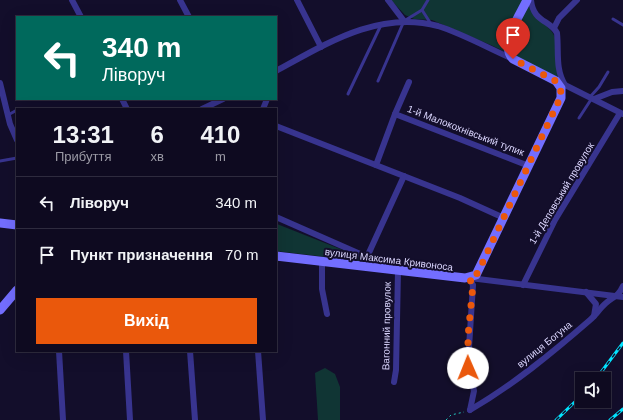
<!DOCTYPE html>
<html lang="uk">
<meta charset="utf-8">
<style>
:root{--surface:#0e0a20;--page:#1c182d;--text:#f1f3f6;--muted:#9b9aa5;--line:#2e2b3e;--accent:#ea580c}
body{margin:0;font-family:Arial,sans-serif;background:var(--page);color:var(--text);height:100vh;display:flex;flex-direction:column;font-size:15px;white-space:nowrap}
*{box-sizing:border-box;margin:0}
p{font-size:13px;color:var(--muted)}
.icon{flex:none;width:22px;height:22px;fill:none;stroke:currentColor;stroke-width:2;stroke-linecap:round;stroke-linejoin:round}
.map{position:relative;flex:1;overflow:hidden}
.side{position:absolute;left:16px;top:108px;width:261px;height:244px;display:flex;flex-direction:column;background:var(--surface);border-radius:0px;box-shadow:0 4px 16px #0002,0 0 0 1px var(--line)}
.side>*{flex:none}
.hud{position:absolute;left:16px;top:16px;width:261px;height:84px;border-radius:0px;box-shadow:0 4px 16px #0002,0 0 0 1px var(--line);background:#00695c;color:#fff;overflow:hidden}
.controls{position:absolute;left:575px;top:372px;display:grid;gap:8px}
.controls a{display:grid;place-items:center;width:36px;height:36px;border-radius:0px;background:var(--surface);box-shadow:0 4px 16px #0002,0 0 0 1px var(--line);font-size:20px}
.pin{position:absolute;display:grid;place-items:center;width:34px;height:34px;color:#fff;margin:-41px -17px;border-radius:50% 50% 50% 0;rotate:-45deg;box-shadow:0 0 4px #0007}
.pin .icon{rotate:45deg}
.me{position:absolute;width:44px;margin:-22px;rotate:359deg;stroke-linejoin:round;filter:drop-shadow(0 0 3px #0008)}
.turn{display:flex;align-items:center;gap:14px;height:84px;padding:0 20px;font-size:18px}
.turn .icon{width:52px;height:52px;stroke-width:2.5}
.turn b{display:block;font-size:28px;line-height:34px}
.eta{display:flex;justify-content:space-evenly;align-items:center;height:68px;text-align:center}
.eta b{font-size:24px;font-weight:800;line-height:28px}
.cta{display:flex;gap:8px;margin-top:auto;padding:8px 20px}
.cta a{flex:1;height:46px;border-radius:0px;background:var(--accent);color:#fff;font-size:16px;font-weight:800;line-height:46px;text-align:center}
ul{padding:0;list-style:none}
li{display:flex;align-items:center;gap:12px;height:52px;padding:0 20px;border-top:1px solid var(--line)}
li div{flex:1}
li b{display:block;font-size:15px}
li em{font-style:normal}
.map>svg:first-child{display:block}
.green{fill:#103534}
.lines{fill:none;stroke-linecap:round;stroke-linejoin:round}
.path{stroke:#23c8bf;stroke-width:1;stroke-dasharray:2 3;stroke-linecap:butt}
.lane{stroke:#38348f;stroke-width:3}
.street{stroke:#38348f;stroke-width:6}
.secondary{stroke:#736eff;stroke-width:9}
.rail-casing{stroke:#03e4ff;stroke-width:3}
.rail{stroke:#130e2b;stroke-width:1.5;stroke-dasharray:4.5;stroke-linecap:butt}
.route{stroke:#ea580c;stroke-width:7;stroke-dasharray:0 12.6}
.labels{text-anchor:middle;stroke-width:4;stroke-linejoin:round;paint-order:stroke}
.street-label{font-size:10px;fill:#dcd7ff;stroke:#130e2b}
</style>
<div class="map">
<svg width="623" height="420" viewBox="0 0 623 420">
<rect width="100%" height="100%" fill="#130e2b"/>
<!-- green -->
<g class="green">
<path d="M391,0H528C529,17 543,20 552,32C560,42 557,63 558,75L557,77L493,46L432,20L414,19L405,15Z"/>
<polygon points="277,224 368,260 368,262 276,251"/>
<polygon points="325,368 335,374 340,387 340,420 318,420 315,373"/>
</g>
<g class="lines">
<!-- path -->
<polyline class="path" points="446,420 451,415 464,412"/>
<!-- lane -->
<g class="lane">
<polyline points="422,10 431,24"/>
<polyline points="613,19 623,25"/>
<polyline points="378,81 404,21 422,10 428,0"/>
<polyline points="348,94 381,25"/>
<polyline points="590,97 599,87 608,72"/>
<polyline points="8,115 17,110"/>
<polyline points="579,118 592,98"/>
<polyline points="0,161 17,158"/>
</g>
<!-- street -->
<g class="street">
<polyline points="72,0 81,17"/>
<polyline points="180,0 189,17"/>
<polyline points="297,0 321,47"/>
<polyline points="388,0 404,21"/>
<path d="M531,0C533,22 550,20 557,33C559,51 555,69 565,85"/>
<polyline points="554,28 559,18 577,0"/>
<path d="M276,71C326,44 378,10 438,26C463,34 488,48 513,59"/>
<polyline points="0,83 10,124 17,140"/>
<polyline points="561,83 623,114"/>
<polyline points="122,99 127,109"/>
<polyline points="594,99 612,92 623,91"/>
<polyline points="202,109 223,99"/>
<polyline points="263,109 267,99"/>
<polyline points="395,114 529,166"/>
<polyline points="276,126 460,198 504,218"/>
<polyline points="376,165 395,114 409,82"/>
<polyline points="276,217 367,257 384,267"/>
<polyline points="367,257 404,176"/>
<polyline points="322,262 322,289 327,314"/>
<polyline points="469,278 473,285 468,363 474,391 470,410"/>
<polyline points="470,278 623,297"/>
<polyline points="523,285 555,220 620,113"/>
<polyline points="586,292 596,304 594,316"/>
<polyline points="59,351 63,420"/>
<polyline points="126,351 130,420"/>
<polyline points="190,351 195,420"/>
<polyline points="258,351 263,420"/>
<polyline points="394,382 396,370 398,271"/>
<path d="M470,410C513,385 552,353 590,320C596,315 600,308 606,303C614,296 618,297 623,286"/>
</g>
<!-- secondary -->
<g class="secondary">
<polyline points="0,223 17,225"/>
<path d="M276,256L465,278L476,275L561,98V88L556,81L513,59C499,44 520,15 527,0"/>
<polyline points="0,310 17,290"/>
</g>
<defs>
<g id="rail">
<polyline points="596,379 623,343"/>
<polyline points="556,420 582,395"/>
<polyline points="610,420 623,409"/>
</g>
</defs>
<!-- rail casing -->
<use href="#rail" class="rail-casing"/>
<!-- rail -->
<use href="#rail" class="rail"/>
</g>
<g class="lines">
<!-- route -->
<polyline class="route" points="468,368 468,336 473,285 469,278 476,275 479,270 562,94 556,81 513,59"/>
</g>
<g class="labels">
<!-- street labels -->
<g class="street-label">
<text transform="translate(466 130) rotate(21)" y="4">1-й Малокохнівський тупик</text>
<text transform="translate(561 193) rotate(-59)" y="4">1-й Деповський провулок</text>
<text transform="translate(389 259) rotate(7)" y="4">вулиця Максима Кривоноса</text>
<text transform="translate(386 326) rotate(-89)" y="4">Вагонний провулок</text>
<text transform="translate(544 344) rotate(-39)" y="4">вулиця Богуна</text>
</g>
</g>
</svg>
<div class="controls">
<a><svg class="icon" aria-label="sound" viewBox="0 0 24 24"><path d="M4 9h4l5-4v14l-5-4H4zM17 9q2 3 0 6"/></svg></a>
</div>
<div class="pin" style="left:513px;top:59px;background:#d93025"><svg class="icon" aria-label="arrive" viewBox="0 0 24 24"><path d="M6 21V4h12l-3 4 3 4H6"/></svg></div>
<svg class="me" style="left:468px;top:368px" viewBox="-20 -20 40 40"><circle r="19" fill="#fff"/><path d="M0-13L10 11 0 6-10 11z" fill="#ea580c"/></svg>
<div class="hud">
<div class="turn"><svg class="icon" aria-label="left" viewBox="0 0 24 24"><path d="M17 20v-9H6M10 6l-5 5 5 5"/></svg><div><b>340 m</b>Ліворуч</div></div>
</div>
<section class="side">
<div class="eta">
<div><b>13:31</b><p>Прибуття</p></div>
<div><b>6</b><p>хв</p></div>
<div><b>410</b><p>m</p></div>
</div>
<ul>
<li><svg class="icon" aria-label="left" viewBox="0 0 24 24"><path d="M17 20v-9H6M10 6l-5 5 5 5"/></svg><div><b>Ліворуч</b></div><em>340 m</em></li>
<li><svg class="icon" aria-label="arrive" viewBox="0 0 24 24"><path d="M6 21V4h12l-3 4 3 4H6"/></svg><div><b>Пункт призначення</b></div><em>70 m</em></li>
</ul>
<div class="cta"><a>Вихід</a></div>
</section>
</div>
